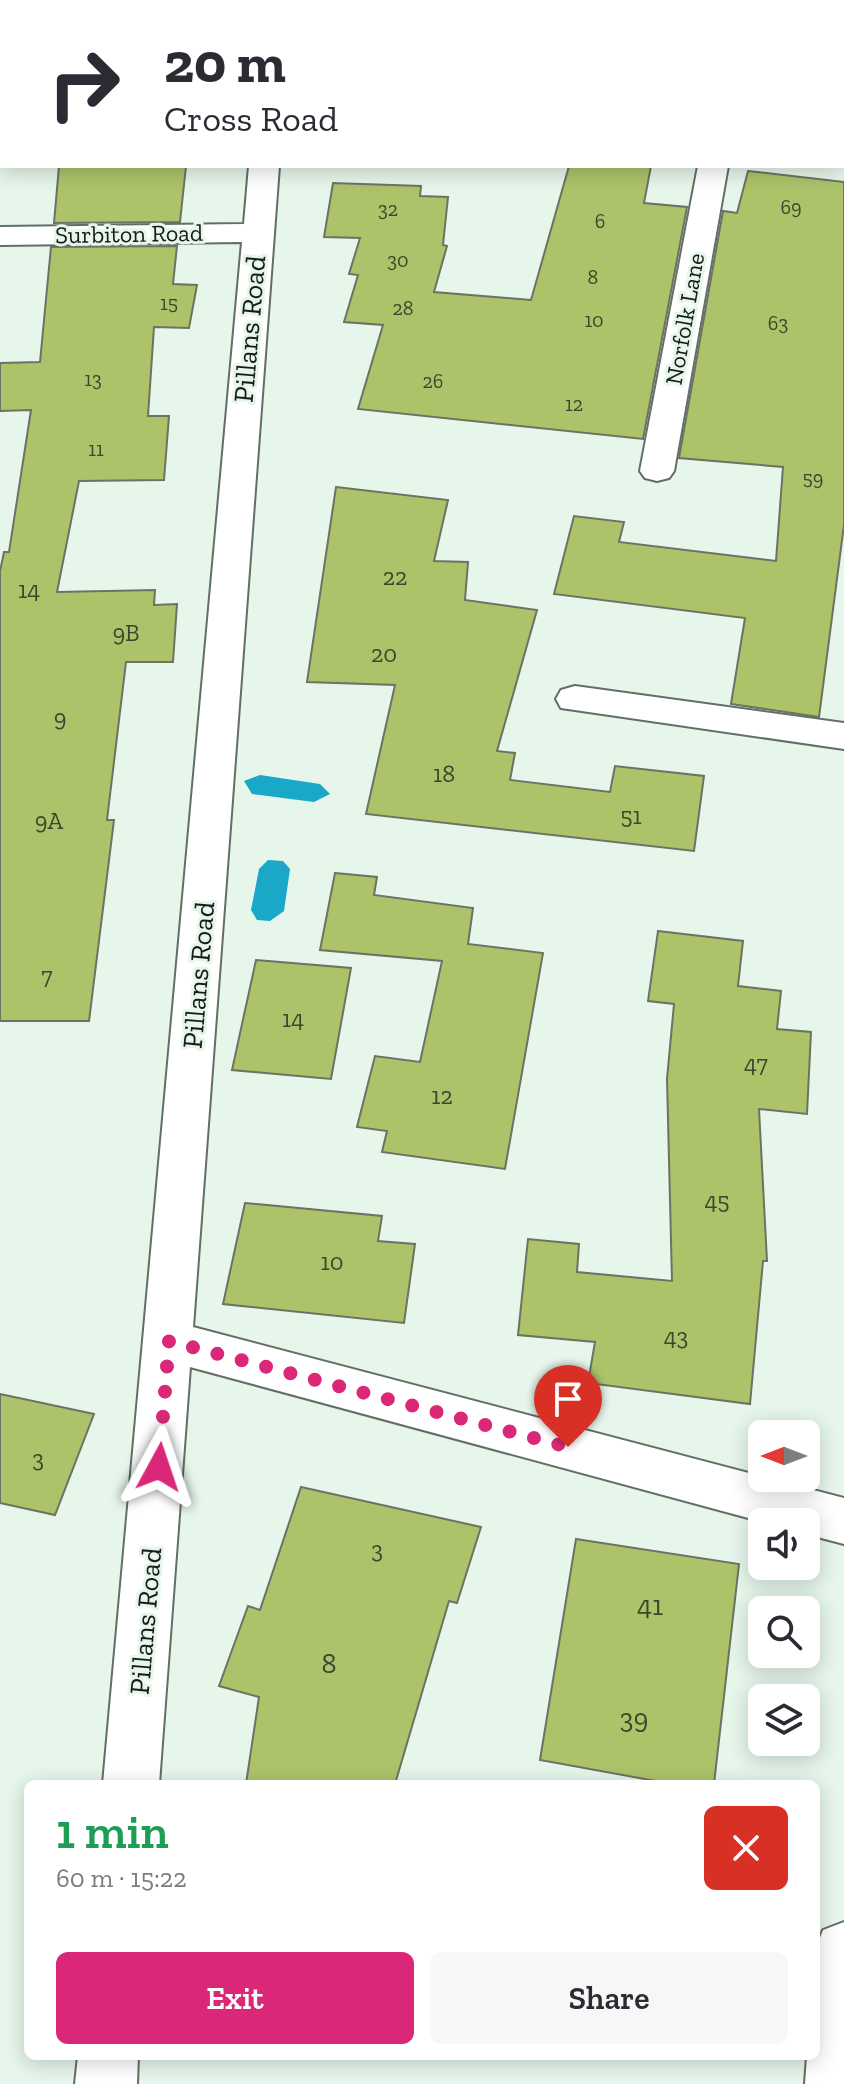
<!DOCTYPE html>
<meta charset="utf-8">
<style>
:root{--surface:#fff;--page:#f7f7f7;--text:#2b2b33;--muted:#7c7c81;--accent:#db2777}
body{margin:0;font-family:"Zilla Slab",serif;background:var(--page);color:var(--text);height:100vh;display:flex;flex-direction:column;font-size:30px;white-space:nowrap}
*{box-sizing:border-box;margin:0}
p{font-size:26px;color:var(--muted)}
.icon{flex:none;width:44px;height:44px;fill:none;stroke:currentColor;stroke-width:2;stroke-linecap:round;stroke-linejoin:round}
.map{position:relative;flex:1;overflow:hidden}
.drawer{position:absolute;left:24px;top:1780px;width:796px;height:280px;display:flex;flex-direction:column;background:var(--surface);border-radius:12px;box-shadow:0 4px 20px #0003}
.drawer>*{flex:none}
.hud{position:absolute;left:0px;top:0px;width:844px;height:168px;box-shadow:0 4px 20px #0003;background:#fff;color:var(--text);overflow:hidden}
.needle{width:52px;rotate:270deg}
.buttons{position:absolute;left:748px;top:1420px;display:grid;gap:16px}
.buttons a{display:grid;place-items:center;width:72px;height:72px;border-radius:12px;background:var(--surface);box-shadow:0 4px 20px #0003;font-size:40px}
.pin{position:absolute;display:grid;place-items:center;width:68px;height:68px;color:#fff;margin:-82px -34px;border-radius:50% 50% 50% 0;rotate:-45deg;box-shadow:0 0 8px #0007}
.pin .icon{rotate:45deg}
.me{position:absolute;width:88px;margin:-44px;rotate:5deg;stroke-linejoin:round;filter:drop-shadow(0 0 6px #0008)}
.turn{display:flex;align-items:center;gap:28px;height:168px;padding:0 32px;font-size:36px}
.turn .icon{width:104px;height:104px;stroke-width:2.5}
.turn b{display:block;font-size:56px;line-height:68px}
.round{display:grid;place-items:center;flex:none;width:84px;height:84px;border-radius:12px;background:var(--page)}
.headline{display:flex;align-items:center;justify-content:space-between;height:136px;padding:0 32px}
h1{font-size:48px;font-weight:600;line-height:60px;color:#1e9e55}
.button{display:flex;gap:16px;margin-top:auto;padding:16px 32px}
.button a{flex:1;height:92px;border-radius:12px;background:var(--accent);color:#fff;font-size:32px;font-weight:600;line-height:92px;text-align:center}
.button a+a{background:var(--page);color:var(--text)}
.map>svg:first-child{display:block}
.water{fill:#1aa8c9}
.building{fill:#acc36a;stroke:#6d7263;stroke-width:2}
.lines{fill:none;stroke-linecap:round;stroke-linejoin:round}
.minor-casing{stroke:#626f65;stroke-width:4}
.tertiary-casing{stroke:#626f65;stroke-width:4}
.path{stroke:#a5b2a9;stroke-width:4;stroke-dasharray:4 3;stroke-linecap:butt}
.minor{fill:#fff;fill-rule:evenodd}
.tertiary{fill:#fff;fill-rule:evenodd}
.route{stroke:#db2777;stroke-width:14;stroke-dasharray:0 25.2}
.labels{text-anchor:middle;stroke-width:6;stroke-linejoin:round;paint-order:stroke}
.far-number-label{font-size:20px;fill:#3c462c}
.far-street-label{font-size:24px;fill:#171c18;stroke:#e6f6eb}
.number-label{font-size:24px;fill:#3c462c}
.street-label{font-size:28px;fill:#171c18;stroke:#e6f6eb}
.near-number-label{font-size:28px;fill:#3c462c}
</style>
<div class="map">
<svg width="844" height="2084" viewBox="0 0 844 2084">
<rect width="100%" height="100%" fill="#e6f6eb"/>
<!-- water -->
<g class="water">
<polygon points="260,775 320,784 330,794 314,802 252,794 244,781"/>
<polygon points="268,860 283,861 290,869 284,911 270,921 257,920 251,910 259,869"/>
</g>
<!-- building -->
<g class="building">
<polygon points="59,166 186,166 180,222 54,223"/>
<polygon points="569,166 651,166 644,203 687,207 643,439 358,409 383,325 344,322 358,275 349,274 360,238 324,237 333,183 421,186 420,196 448,197 443,245 447,246 434,292 531,300"/>
<polygon points="748,171 844,182 844,525 819,717 731,704 745,618 554,594 574,516 624,522 619,542 776,561 783,467 679,458 723,211 737,213"/>
<polygon points="177,246 173,284 197,285 189,328 154,327 148,416 169,416 164,480 79,481 57,592 155,590 154,605 177,604 173,662 126,662 107,820 114,820 89,1021 0,1021 0,571 4,552 9,552 31,410 0,411 0,363 40,362 51,247"/>
<polygon points="336,487 448,500 434,561 468,562 465,600 537,610 497,751 515,753 510,780 610,792 615,766 704,776 694,851 366,814 395,685 307,682"/>
<polygon points="335,873 377,877 374,895 473,908 468,944 543,953 505,1169 382,1152 387,1131 357,1127 375,1056 420,1062 442,961 320,950"/>
<polygon points="658,931 743,941 738,986 781,991 777,1029 811,1032 807,1114 759,1109 767,1261 763,1261 750,1404 588,1383 595,1342 518,1335 528,1239 579,1244 577,1272 672,1281 667,1079 674,1004 648,1001"/>
<polygon points="256,960 351,968 331,1079 232,1070"/>
<polygon points="245,1203 382,1216 378,1241 415,1244 404,1323 223,1304"/>
<polygon points="0,1394 94,1414 55,1515 0,1503"/>
<polygon points="301,1487 481,1527 457,1603 449,1601 395,1784 246,1784 259,1697 219,1686 248,1606 260,1610"/>
<polygon points="576,1539 739,1564 714,1784 672,1784 540,1760"/>
</g>
<g class="lines">
<defs>
<g id="minor">
<polygon points="267,0 293,0 294,2 266,2"/>
<polygon points="249,166 279,166 193,1327 844,1498 844,1544 806,1534 806,1522 763,1522 190,1367 159,1784 103,1784 242,242 0,245 0,227 244,224"/>
<polygon points="698,166 728,166 674,471 669,478 657,481 645,478 640,471"/>
<polygon points="575,686 844,723 844,749 561,708 556,699 561,690"/>
<polygon points="78,2056 138,2056 137,2084 75,2084"/>
</g>
<g id="tertiary">
<polygon points="579,0 616,0 618,2 580,2"/>
<rect x="842" y="33" width="2" height="16"/>
<polygon points="844,1922 844,2084 805,2084 807,2056 816,2056 816,1948 823,1930"/>
</g>
</defs>
<!-- minor casing -->
<use href="#minor" class="minor-casing"/>
<!-- tertiary casing -->
<use href="#tertiary" class="tertiary-casing"/>
<!-- path -->
<g class="path">
<polyline points="524,0 536,2"/>
<polyline points="646,0 657,2"/>
</g>
<!-- minor -->
<use href="#minor" class="minor"/>
<!-- tertiary -->
<use href="#tertiary" class="tertiary"/>
</g>
<g class="lines">
<!-- route -->
<polyline class="route" points="159,1467 169,1341 568,1447"/>
</g>
<g class="labels">
<!-- far-number labels -->
<g class="far-number-label">
<text x="791" y="214">69</text>
<text x="388" y="216">32</text>
<text x="600" y="228">6</text>
<text x="398" y="267">30</text>
<text x="593" y="284">8</text>
<text x="169" y="310">15</text>
<text x="403" y="315">28</text>
<text x="594" y="327">10</text>
<text x="778" y="330">63</text>
<text x="93" y="386">13</text>
<text x="433" y="388">26</text>
<text x="574" y="411">12</text>
<text x="96" y="456">11</text>
<text x="813" y="485">59</text>
</g>
<!-- far-street labels -->
<g class="far-street-label">
<text transform="translate(129 234) rotate(-1)" y="8">Surbiton Road</text>
<text transform="translate(685 319) rotate(-80)" y="8">Norfolk Lane</text>
</g>
<!-- number labels -->
<g class="number-label">
<text x="395" y="585">22</text>
<text x="29" y="598">14</text>
<text x="126" y="641">9B</text>
<text x="384" y="662">20</text>
<text x="60" y="726">9</text>
<text x="444" y="782">18</text>
<text x="631" y="824">51</text>
<text x="49" y="829">9A</text>
<text x="47" y="984">7</text>
<text x="293" y="1027">14</text>
<text x="756" y="1072">47</text>
<text x="442" y="1104">12</text>
<text x="717" y="1209">45</text>
<text x="332" y="1270">10</text>
<text x="676" y="1345">43</text>
<text x="38" y="1467">3</text>
<text x="377" y="1558">3</text>
</g>
<!-- street labels -->
<g class="street-label">
<text transform="translate(249 329) rotate(-85)" y="10">Pillans Road</text>
<text transform="translate(198 975) rotate(-85)" y="10">Pillans Road</text>
<text transform="translate(145 1621) rotate(-85)" y="10">Pillans Road</text>
</g>
<!-- near-number labels -->
<g class="near-number-label">
<text x="650" y="1615">41</text>
<text x="329" y="1673">8</text>
<text x="634" y="1728">39</text>
</g>
</g>
</svg>
<div class="buttons">
<a><svg class="needle" viewBox="-14 -14 28 28"><path d="M0-13l5 13h-10z" fill="#e53935"/><path d="M0 13l5-13h-10z" fill="#7c7c81"/></svg></a>
<a><svg class="icon" aria-label="sound" viewBox="0 0 24 24"><path d="M4 9h4l5-4v14l-5-4H4zM17 9q2 3 0 6"/></svg></a>
<a><svg class="icon" aria-label="search" viewBox="0 0 24 24"><circle cx="10" cy="10" r="6"/><path d="M15 15l6 6"/></svg></a>
<a><svg class="icon" aria-label="layers" viewBox="0 0 24 24"><path d="M12 4l9 5-9 5-9-5zM3 14l9 5 9-5"/></svg></a>
</div>
<div class="pin" style="left:568px;top:1447px;background:#d93025"><svg class="icon" aria-label="arrive" viewBox="0 0 24 24"><path d="M6 21V4h12l-3 4 3 4H6"/></svg></div>
<svg class="me" style="left:159px;top:1467px" viewBox="-20 -20 40 40"><path d="M0-17L14 15 0 8-14 15z" fill="#db2777" stroke="#fff" stroke-width="4"/></svg>
<div class="hud">
<div class="turn"><svg class="icon" aria-label="right" viewBox="0 0 24 24"><path d="M7 20v-9h11M14 6l5 5-5 5"/></svg><div><b>20 m</b>Cross Road</div></div>
</div>
<section class="drawer">
<div class="headline"><div><h1>1 min</h1><p>60 m · 15:22</p></div><a class="round" style="background:#d93025;color:#fff"><svg class="icon" aria-label="close" viewBox="0 0 24 24"><path d="M6 6l12 12M18 6L6 18"/></svg></a></div>
<div class="button"><a>Exit</a><a>Share</a></div>
</section>
</div>
